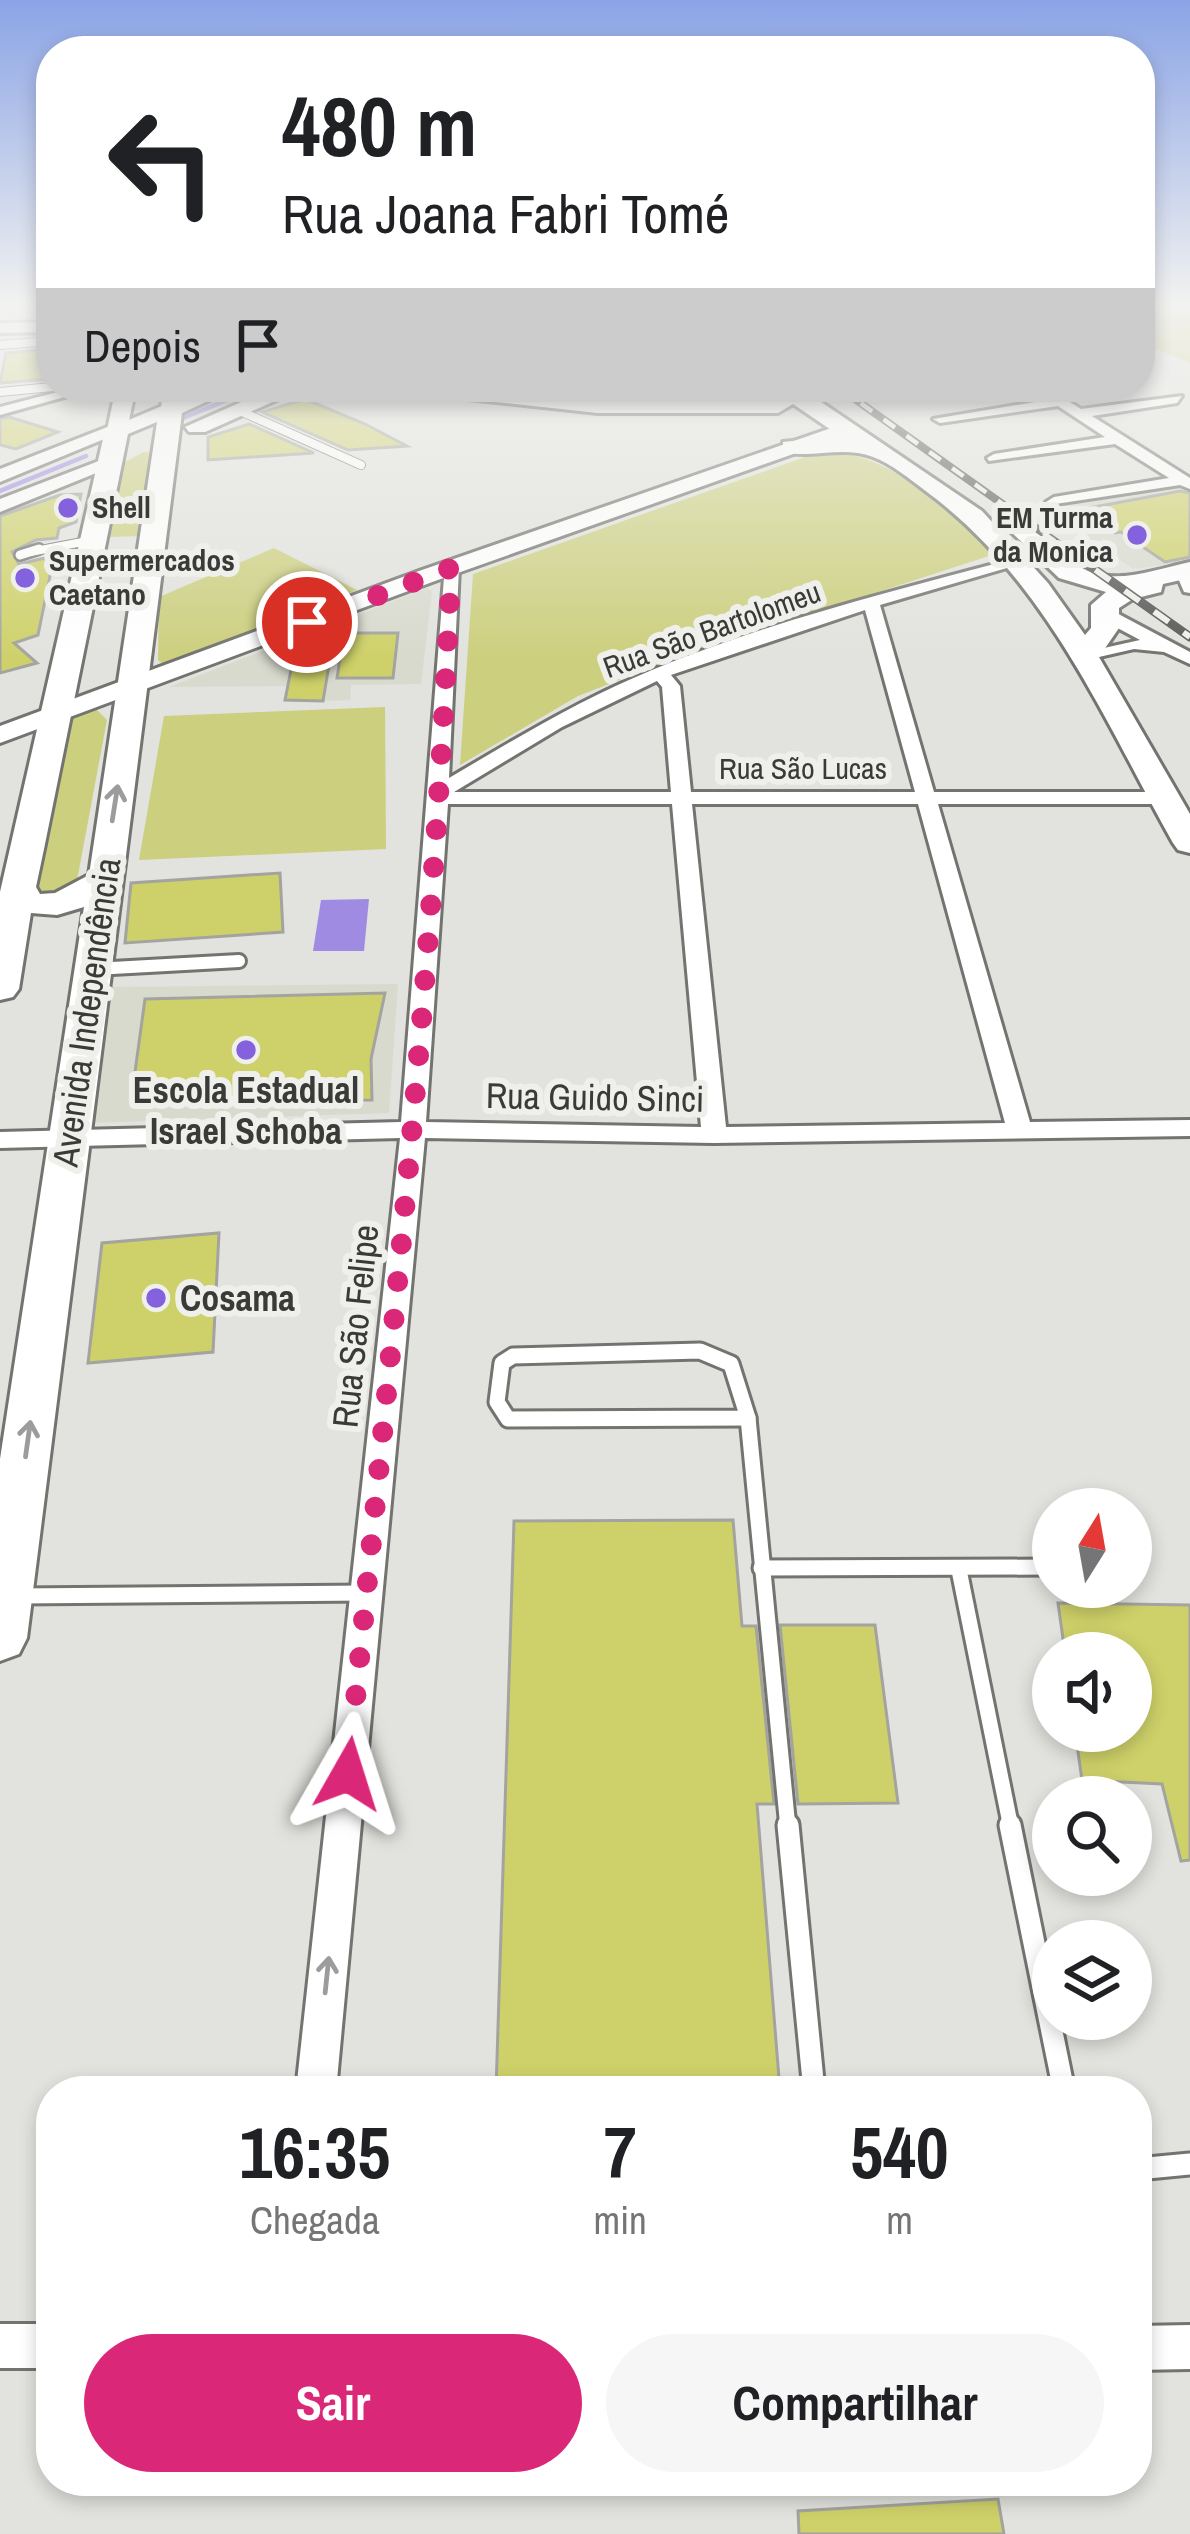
<!DOCTYPE html>
<html lang="pt">
<meta charset="utf-8">
<style>
:root{--surface:#fff;--page:#f6f6f6;--text:#202124;--muted:#757577;--accent:#db2777}
body{margin:0;font-family:"Archivo Narrow",sans-serif;background:var(--page);color:var(--text);height:100vh;display:flex;flex-direction:column;font-size:45px;white-space:nowrap}
*{box-sizing:border-box;margin:0}
p{font-size:39px;color:var(--muted)}
.icon{flex:none;width:66px;height:66px;fill:none;stroke:currentColor;stroke-width:2;stroke-linecap:round;stroke-linejoin:round}
.map{position:relative;flex:1;overflow:hidden}
.panel{position:absolute;left:36px;top:2076px;width:1116px;height:420px;display:flex;flex-direction:column;background:var(--surface);border-radius:48px;box-shadow:0 6px 18px #0003}
.panel>*{flex:none}
.top-card{position:absolute;left:36px;top:36px;width:1119px;height:366px;border-radius:48px;box-shadow:0 6px 18px #0003;background:#fff;color:var(--text);overflow:hidden}
.needle{width:78px;rotate:11deg}
.tools{position:absolute;left:1032px;top:1488px;display:grid;gap:24px}
.tools a{display:grid;place-items:center;width:120px;height:120px;border-radius:50%;background:var(--surface);box-shadow:0 6px 18px #0003;font-size:60px}
.pin{position:absolute;display:grid;place-items:center;width:102px;height:102px;color:#fff;margin:-51px;border:6px solid #fff;border-radius:50%;box-shadow:0 3px 12px #0007}
.me{position:absolute;width:132px;margin:-66px;rotate:6deg;stroke-linejoin:round;filter:drop-shadow(0 0 9px #0008)}
.turn{display:flex;align-items:center;gap:42px;height:252px;padding:0 48px;font-size:54px}
.turn .icon{width:156px;height:156px;stroke-width:2.5}
.turn b{display:block;font-size:84px;line-height:102px}
.then{display:flex;align-items:center;height:114px;padding:0 48px;background:#0003;gap:24px;font-size:45px}
.eta{display:flex;justify-content:space-evenly;align-items:center;height:204px;text-align:center}
.eta b{font-size:72px;font-weight:800;line-height:84px}
.cta{display:flex;gap:24px;margin-top:auto;padding:24px 48px}
.cta a{flex:1;height:138px;border-radius:72px;background:var(--accent);color:#fff;font-size:48px;font-weight:800;line-height:138px;text-align:center}
.cta a+a{background:var(--page);color:var(--text)}
.map>svg:first-child{display:block}
.built{fill:#d9dace}
.green{fill:#cccf7d}
.water{fill:#a08be3}
.lines{fill:none;stroke-linecap:round;stroke-linejoin:round}
.stream{stroke:#a08be3;stroke-width:4.5}
.building{fill:#ced169;stroke:#a3a49f;stroke-width:3}
.service-far4-casing{stroke:#73736f;stroke-width:10}
.service-far3-casing{stroke:#73736f;stroke-width:14}
.service-far2-casing{stroke:#73736f;stroke-width:18}
.service-far1-casing{stroke:#73736f;stroke-width:21}
.service-casing{stroke:#73736f;stroke-width:27}
.minor-casing{stroke:#73736f;stroke-width:6}
.tertiary-casing{stroke:#73736f;stroke-width:6}
.secondary-casing{stroke:#73736f;stroke-width:6}
.primary-casing{stroke:#73736f;stroke-width:6}
.service-far4{stroke:#fff;stroke-width:8}
.service-far3{stroke:#fff;stroke-width:9}
.service-far2{stroke:#fff;stroke-width:12}
.service-far1{stroke:#fff;stroke-width:15}
.service{stroke:#fff;stroke-width:21}
.minor{fill:#fff;fill-rule:evenodd}
.tertiary{fill:#fff;fill-rule:evenodd}
.secondary{fill:#fff;fill-rule:evenodd}
.primary{fill:#fff;fill-rule:evenodd}
.rail-far1-casing{stroke:#585856;stroke-width:8}
.rail-casing{stroke:#585856;stroke-width:9}
.rail-far1{stroke:#eff0eb;stroke-width:4.5;stroke-dasharray:14;stroke-linecap:butt}
.rail{stroke:#eff0eb;stroke-width:6;stroke-dasharray:18;stroke-linecap:butt}
.oneway{stroke:#9c9c9c}
.route{stroke:#db2777;stroke-width:21;stroke-dasharray:0 37.8}
.poi-dot{fill:#8562dd;stroke:#eff0eb;stroke-width:4.5}
.labels{text-anchor:middle;stroke-width:12;stroke-linejoin:round;paint-order:stroke}
.far-poi-label{font-size:30px;font-weight:bold;fill:#3a3a38;stroke:#eff0eb;text-anchor:start}
.far-street-label{font-size:30px;fill:#3a3a38;stroke:#eff0eb}
.street-label{font-size:36px;fill:#3a3a38;stroke:#eff0eb}
.poi-label{font-size:36px;font-weight:bold;fill:#3a3a38;stroke:#eff0eb}
</style>
<div class="map">
<svg width="1190" height="2534" viewBox="0 0 1190 2534">
<rect width="100%" height="100%" fill="#e2e2de"/>
<!-- built -->
<g class="built">
<polygon points="1178,487 1190,495 1190,561 1133,569 1047,509"/>
<polygon points="427,588 432,591 421,684 351,685 350,700 323,701 285,700 287,686 169,687"/>
<polygon points="398,984 389,1113 86,1123 110,987"/>
</g>
<!-- green -->
<g class="green">
<polygon points="1140,307 1190,307 1190,363 1140,342"/>
<path d="M822,451C895,453 943,509 995,554L678,657L578,696L460,765L473,574Z"/>
<polygon points="144,452 154,453 145,536 106,537 121,464"/>
<polygon points="274,548 357,590 164,665 158,660 159,597"/>
<polygon points="93,706 107,720 75,891 62,899 27,891 65,715"/>
<polygon points="385,707 386,849 139,860 164,716"/>
</g>
<!-- water -->
<polygon class="water" points="369,899 364,951 313,951 321,900"/>
<g class="lines">
<!-- stream -->
<g class="stream">
<polyline points="183,418 259,387"/>
<polyline points="0,491 86,456"/>
</g>
</g>
<!-- building -->
<g class="building">
<polygon points="51,349 51,379 0,383 6,353"/>
<polygon points="305,399 365,424 407,446 348,450 262,412"/>
<polygon points="9,417 58,432 16,449 0,445 0,419"/>
<polygon points="249,424 314,453 208,460 208,437"/>
<polygon points="1180,491 1190,493 1190,557 1165,562 1121,532 1115,533 1089,508"/>
<polygon points="81,494 76,522 59,528 57,538 36,540 12,552 19,564 54,556 38,635 14,643 37,663 0,673 0,516 60,495"/>
<polygon points="344,633 398,633 393,678 337,678"/>
<polygon points="292,665 329,665 323,701 285,700"/>
<polygon points="280,873 283,932 125,943 131,883"/>
<polygon points="385,993 371,1059 372,1100 131,1101 145,999"/>
<polygon points="219,1233 213,1352 88,1363 102,1243"/>
<polygon points="733,1520 742,1626 756,1626 774,1804 757,1804 780,2091 496,2091 514,1521"/>
<polygon points="1058,1603 1190,1605 1190,1860 1181,1861 1162,1784 1082,1780 1075,1731 1131,1731 1131,1653 1065,1653"/>
<polygon points="780,1625 875,1625 898,1803 798,1804"/>
<polygon points="998,2499 1004,2534 799,2534 798,2511"/>
</g>
<g class="lines">
<defs>
<g id="service-far4">
<polyline points="0,345 51,341"/>
<polyline points="0,392 52,387"/>
<polyline points="238,410 361,465"/>
<polyline points="30,552 93,540"/>
</g>
<polyline id="service-far3" points="20,555 39,549"/>
<polyline id="service-far2" points="94,969 239,961"/>
<g id="service-far1">
<polygon points="700,1351 731,1364 748,1418 508,1419 497,1402 502,1363 513,1356"/>
<polyline points="748,1418 788,1828"/>
<polyline points="761,1568 1053,1567"/>
<polyline points="959,1570 1011,1828"/>
<polyline points="18,1596 366,1593"/>
</g>
<g id="service">
<polyline points="788,1825 814,2091"/>
<polyline points="1010,1825 1064,2091"/>
<polyline points="1137,2169 1190,2164"/>
</g>
<g id="minor">
<polygon points="77,387 100,387 0,415 0,407"/>
<polygon points="1030,387 1046,387 1081,409 1182,396 1177,403 1092,416 1190,478 1190,489 1180,485 1049,505 1046,502 1054,497 1169,478 1115,444 989,461 987,458 994,454 1105,437 1058,406 940,423 933,419 1047,400"/>
<path d="M1013,559L1027,562L880,605L934,792H1164L1174,798L1164,804H938L1030,1122L1190,1120V1136L714,1143L425,1138L336,2091H296L400,1138L0,1148V1132L401,1122L445,565L459,568L449,778C515,739 581,699 652,670C768,622 893,591 1013,559ZM865,610L915,792H691L680,686L671,675ZM657,681L662,687L671,792H454L562,727ZM448,804H672L701,1127L426,1122ZM692,804H918L1005,1123L726,1127Z"/>
<polygon points="1190,566 1190,593 1184,592 1178,578"/>
<polygon points="1097,609 1109,609 1190,652 1190,664 1164,652 1134,649 1077,662 1077,654 1140,640 1097,617"/>
<rect x="0" y="2324" width="51" height="44"/>
<polygon points="1190,2325 1190,2369 1137,2370 1137,2326"/>
</g>
<g id="tertiary">
<polygon points="51,322 51,332 0,333 0,323"/>
<polygon points="110,426 126,430 0,482 0,469"/>
<polygon points="837,426 846,432 844,436 435,581 0,743 0,726 419,571"/>
<polygon points="104,459 121,463 0,512 0,499"/>
</g>
<g id="secondary">
<polygon points="116,387 136,387 127,430 117,436 107,430"/>
<polygon points="163,387 183,387 178,413 161,409"/>
</g>
<g id="primary">
<path d="M207,387H238L182,413L27,1638L19,1654L0,1661V1459L84,907L57,915L31,913L19,989L13,997L0,1000V892L105,430ZM157,422L89,875L55,893L40,894L36,887L44,849L128,434Z"/>
<polygon points="275,387 306,387 205,432 189,432 185,427"/>
<path d="M410,387H484L598,399H772L778,393L774,387H799L982,511L1048,583L1085,635L1091,628V605L1106,592L1059,578L1004,525L1000,520L1004,515H1022C1042,530 1058,552 1079,566C1110,588 1156,569 1190,562V578L1163,584L1161,592L1133,599L1119,608V628L1099,657L1190,814V853L1178,850L1173,843C1103,718 1046,580 927,492C911,480 892,464 873,457C842,445 813,459 783,452V442L840,436L793,404L778,413H598L421,394Z"/>
</g>
</defs>
<!-- service-far4 casing -->
<use href="#service-far4" class="service-far4-casing"/>
<!-- service-far3 casing -->
<use href="#service-far3" class="service-far3-casing"/>
<!-- service-far2 casing -->
<use href="#service-far2" class="service-far2-casing"/>
<!-- service-far1 casing -->
<use href="#service-far1" class="service-far1-casing"/>
<!-- service casing -->
<use href="#service" class="service-casing"/>
<!-- minor casing -->
<use href="#minor" class="minor-casing"/>
<!-- tertiary casing -->
<use href="#tertiary" class="tertiary-casing"/>
<!-- secondary casing -->
<use href="#secondary" class="secondary-casing"/>
<!-- primary casing -->
<use href="#primary" class="primary-casing"/>
<!-- service-far4 -->
<use href="#service-far4" class="service-far4"/>
<!-- service-far3 -->
<use href="#service-far3" class="service-far3"/>
<!-- service-far2 -->
<use href="#service-far2" class="service-far2"/>
<!-- service-far1 -->
<use href="#service-far1" class="service-far1"/>
<!-- service -->
<use href="#service" class="service"/>
<!-- minor -->
<use href="#minor" class="minor"/>
<!-- tertiary -->
<use href="#tertiary" class="tertiary"/>
<!-- secondary -->
<use href="#secondary" class="secondary"/>
<!-- primary -->
<use href="#primary" class="primary"/>
<defs>
<polyline id="rail-far1" points="838,387 1070,552"/>
<polyline id="rail" points="1066,549 1190,637"/>
</defs>
<!-- rail-far1 casing -->
<use href="#rail-far1" class="rail-far1-casing"/>
<!-- rail casing -->
<use href="#rail" class="rail-casing"/>
<!-- rail-far1 -->
<use href="#rail-far1" class="rail-far1"/>
<!-- rail -->
<use href="#rail" class="rail"/>
</g>
<!-- one-way arrows -->
<defs><path id="oneway-shaft" d="M-6 0H5M1.5-3L5.5 0L1.5 3" fill="none" stroke-width="1.6" stroke-linecap="round" stroke-linejoin="round" transform="scale(3)"/></defs>
<g class="oneway">
<use href="#oneway-shaft" transform="translate(115 803) rotate(-81)"/>
<use href="#oneway-shaft" transform="translate(28 1439) rotate(-82)"/>
<use href="#oneway-shaft" transform="translate(327 1975) rotate(-84)"/>
</g>
<!-- sky -->
<linearGradient id="sky" x2="0" y2="1"><stop stop-color="#8ba4e6"/><stop offset="0.46" stop-color="#f2f2f0"/><stop offset="1" stop-color="#f2f2f0" stop-opacity="0"/></linearGradient>
<rect width="1190" height="661" fill="url(#sky)"/>
<g class="lines">
<!-- route -->
<path class="route" d="M307,622L451,568C434,972 388,1372 348,1774"/>
</g>
<!-- markers -->
<g class="poi-dot">
<circle cx="68" cy="508" r="12"/>
<circle cx="1137" cy="535" r="12"/>
<circle cx="25" cy="578" r="12"/>
<circle cx="246" cy="1050" r="12"/>
<circle cx="156" cy="1298" r="12"/>
</g>
<g class="labels">
<!-- far-poi labels -->
<g class="far-poi-label">
<text x="92" y="518">Shell</text>
<text x="1113" y="528" text-anchor="end">EM Turma<tspan x="1113" dy="34">da Monica</tspan></text>
<text x="49" y="571">Supermercados<tspan x="49" dy="34">Caetano</tspan></text>
</g>
<!-- far-street labels -->
<g class="far-street-label">
<text transform="translate(712 630) rotate(-20)" y="10">Rua São Bartolomeu</text>
<text x="803" y="779">Rua São Lucas</text>
</g>
<!-- street labels -->
<g class="street-label">
<text transform="translate(86 1012) rotate(-82)" y="13">Avenida Independência</text>
<text transform="translate(595 1097) rotate(1)" y="13">Rua Guido Sinci</text>
<text transform="translate(355 1326) rotate(-84)" y="13">Rua São Felipe</text>
</g>
<!-- poi labels -->
<g class="poi-label">
<text x="246" y="1103">Escola Estadual<tspan x="246" dy="41">Israel Schoba</tspan></text>
<text x="180" y="1311" text-anchor="start">Cosama</text>
</g>
</g>
</svg>
<div class="tools">
<a><svg class="needle" viewBox="-14 -14 28 28"><path d="M0-13l5 13h-10z" fill="#e53935"/><path d="M0 13l5-13h-10z" fill="#757577"/></svg></a>
<a><svg class="icon" aria-label="sound" viewBox="0 0 24 24"><path d="M4 9h4l5-4v14l-5-4H4zM17 9q2 3 0 6"/></svg></a>
<a><svg class="icon" aria-label="search" viewBox="0 0 24 24"><circle cx="10" cy="10" r="6"/><path d="M15 15l6 6"/></svg></a>
<a><svg class="icon" aria-label="layers" viewBox="0 0 24 24"><path d="M12 4l9 5-9 5-9-5zM3 14l9 5 9-5"/></svg></a>
</div>
<div class="pin" style="left:307px;top:622px;background:#d93025"><svg class="icon" aria-label="arrive" viewBox="0 0 24 24"><path d="M6 21V4h12l-3 4 3 4H6"/></svg></div>
<svg class="me" style="left:348px;top:1774px" viewBox="-20 -20 40 40"><path d="M0-17L14 15 0 8-14 15z" fill="#db2777" stroke="#fff" stroke-width="4"/></svg>
<div class="top-card">
<div class="turn"><svg class="icon" aria-label="left" viewBox="0 0 24 24"><path d="M17 20v-9H6M10 6l-5 5 5 5"/></svg><div><b>480 m</b>Rua Joana Fabri Tomé</div></div>
<div class="then">Depois<svg class="icon" aria-label="arrive" viewBox="0 0 24 24"><path d="M6 21V4h12l-3 4 3 4H6"/></svg></div>
</div>
<section class="panel">
<div class="eta">
<div><b>16:35</b><p>Chegada</p></div>
<div><b>7</b><p>min</p></div>
<div><b>540</b><p>m</p></div>
</div>
<div class="cta"><a>Sair</a><a>Compartilhar</a></div>
</section>
</div>
